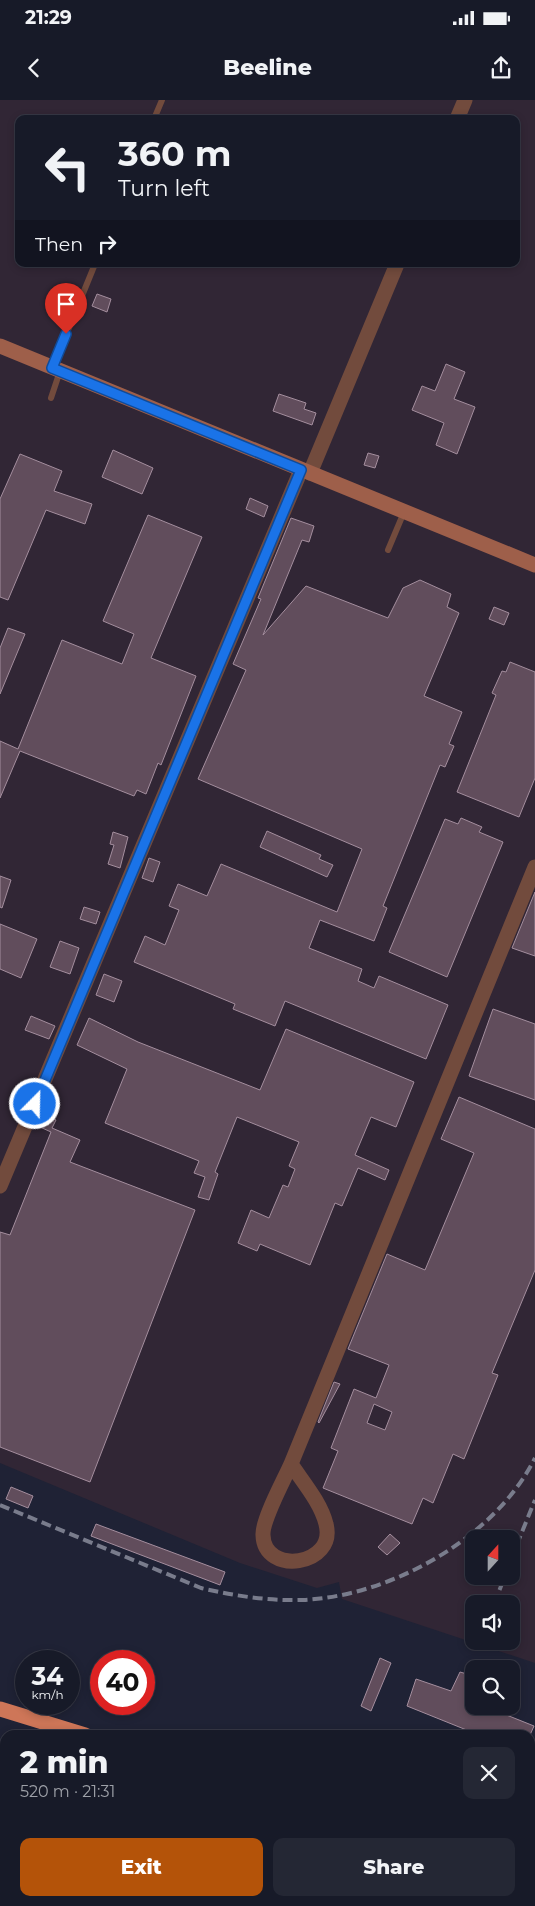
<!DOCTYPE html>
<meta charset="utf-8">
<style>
:root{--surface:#171a28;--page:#242734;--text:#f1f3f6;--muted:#9ea1a8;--line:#363845;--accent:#b45309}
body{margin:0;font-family:Montserrat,sans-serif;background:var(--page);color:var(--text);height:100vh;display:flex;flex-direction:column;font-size:19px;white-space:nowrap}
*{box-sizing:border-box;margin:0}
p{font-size:16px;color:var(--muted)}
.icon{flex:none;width:28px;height:28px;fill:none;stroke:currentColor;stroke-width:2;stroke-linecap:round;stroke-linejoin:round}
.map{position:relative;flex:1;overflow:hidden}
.side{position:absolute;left:0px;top:1630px;width:535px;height:176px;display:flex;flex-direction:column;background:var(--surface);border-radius:15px 15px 0 0;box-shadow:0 2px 8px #0003,0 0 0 1px var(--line)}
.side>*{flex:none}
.hud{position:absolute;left:15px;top:15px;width:505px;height:152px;border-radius:10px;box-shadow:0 2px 8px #0003,0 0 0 1px var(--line);background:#171a28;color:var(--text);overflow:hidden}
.needle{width:32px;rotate:21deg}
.fabs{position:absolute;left:465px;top:1430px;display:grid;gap:10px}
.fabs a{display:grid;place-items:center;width:55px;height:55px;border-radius:10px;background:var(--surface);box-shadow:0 2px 8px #0003,0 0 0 1px var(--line);font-size:25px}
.speed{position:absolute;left:15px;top:1550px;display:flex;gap:10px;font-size:25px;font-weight:700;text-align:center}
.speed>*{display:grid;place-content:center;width:65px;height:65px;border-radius:50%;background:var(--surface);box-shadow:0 2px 8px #0003,0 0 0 1px var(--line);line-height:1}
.speed small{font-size:12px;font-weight:400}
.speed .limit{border:8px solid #d22;background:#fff;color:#111}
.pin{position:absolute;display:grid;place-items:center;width:42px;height:42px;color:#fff;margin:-51px -21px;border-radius:50% 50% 50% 0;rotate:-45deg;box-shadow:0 0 5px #0007}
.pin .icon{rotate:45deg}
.me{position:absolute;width:55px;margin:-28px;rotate:23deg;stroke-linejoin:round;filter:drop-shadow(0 0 4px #0008)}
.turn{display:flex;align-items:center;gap:18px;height:105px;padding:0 20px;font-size:22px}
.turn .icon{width:65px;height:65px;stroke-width:2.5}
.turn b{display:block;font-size:35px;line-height:42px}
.then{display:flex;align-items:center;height:48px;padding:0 20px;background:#0003;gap:10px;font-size:19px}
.round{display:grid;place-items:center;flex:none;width:52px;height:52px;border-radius:10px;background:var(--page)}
.summary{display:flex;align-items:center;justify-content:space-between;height:85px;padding:0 20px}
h1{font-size:30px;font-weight:800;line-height:38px}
.primary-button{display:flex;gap:10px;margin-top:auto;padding:10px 20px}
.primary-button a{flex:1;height:58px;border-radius:10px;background:var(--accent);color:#fff;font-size:20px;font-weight:800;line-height:58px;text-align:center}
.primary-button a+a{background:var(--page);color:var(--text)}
.status{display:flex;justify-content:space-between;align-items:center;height:35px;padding:0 25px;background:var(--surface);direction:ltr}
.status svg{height:14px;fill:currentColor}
header{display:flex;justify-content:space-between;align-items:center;height:65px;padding:0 20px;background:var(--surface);font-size:22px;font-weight:800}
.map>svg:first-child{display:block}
.industrial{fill:#312635;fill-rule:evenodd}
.building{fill:#614d5c;stroke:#a48e9e;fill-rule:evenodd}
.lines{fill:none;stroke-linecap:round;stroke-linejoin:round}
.service{stroke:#724b3d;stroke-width:6}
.tertiary{stroke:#724b3d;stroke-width:15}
.secondary{stroke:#9e5f4a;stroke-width:15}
.trunk{stroke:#ce7658;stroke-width:15}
.rail{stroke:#797c8c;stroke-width:4;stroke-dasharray:10 5;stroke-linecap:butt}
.route-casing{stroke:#114b97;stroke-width:12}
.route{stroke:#1a73e8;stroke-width:9}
</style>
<div class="status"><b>21:29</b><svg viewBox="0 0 49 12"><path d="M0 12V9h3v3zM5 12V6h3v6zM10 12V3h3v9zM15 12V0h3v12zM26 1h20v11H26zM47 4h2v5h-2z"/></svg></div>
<header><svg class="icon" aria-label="back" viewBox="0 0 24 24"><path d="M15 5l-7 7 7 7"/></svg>Beeline<svg class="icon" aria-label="share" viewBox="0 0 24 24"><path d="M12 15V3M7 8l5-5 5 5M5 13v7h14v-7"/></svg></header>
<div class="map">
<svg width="535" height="1806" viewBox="0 0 535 1806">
<rect width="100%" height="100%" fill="#1f2235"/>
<!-- industrial -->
<path class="industrial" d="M0,0H535V1563L342,1499L339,1482L317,1488L240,1463L0,1363ZM19,19H516V164H19ZM474,1439H511V1476H474ZM474,1504H511V1541H474Z"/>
<!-- building -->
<g class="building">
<polygon points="97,194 111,199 107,212 92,206"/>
<polygon points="446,264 465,272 454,299 475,307 457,354 436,345 444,323 412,310 422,286 435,291"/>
<polygon points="279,294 306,303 304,309 316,313 312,325 273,311"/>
<polygon points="113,350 153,368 142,394 102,377"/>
<polygon points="368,353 379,356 375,368 364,365"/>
<polygon points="20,354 62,371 54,391 92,404 85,424 46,410 8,500 0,497 0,399"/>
<polygon points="250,398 268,406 264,417 246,409"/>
<polygon points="148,415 202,437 151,558 196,576 161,665 158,663 146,694 137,690 134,696 20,651 0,698 0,641 18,649 62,540 122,564 134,534 103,521"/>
<polygon points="291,418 314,426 309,442 302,440 263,535 306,486 388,518 403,488 420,480 451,494 447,507 459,513 424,596 462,612 449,644 454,646 445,667 440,665 383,806 387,808 374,841 320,820 309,848 362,869 358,881 374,888 379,876 448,905 426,959 285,901 275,926 233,909 235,904 134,862 145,836 165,845 179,810 169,806 178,784 207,796 221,764 337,812 362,749 198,679 246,570 233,564 261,499 258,498"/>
<polygon points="494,507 509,513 504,525 489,519"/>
<polygon points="8,528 25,534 0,594 0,548"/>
<polygon points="510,562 535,572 535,678 519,717 457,692 496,595 492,593 502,571 506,572"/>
<polygon points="461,718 482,727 479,732 503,742 447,877 389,852 445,719 458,724"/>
<polygon points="267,731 321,755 319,759 333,765 327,777 260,747"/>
<polygon points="113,732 128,737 120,768 108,764 114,745 110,744"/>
<polygon points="149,758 160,762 153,782 142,778"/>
<polygon points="0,776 11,780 2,808 0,807"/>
<polygon points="535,792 535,856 512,848"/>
<polygon points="84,807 100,812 96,824 80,819"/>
<polygon points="0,824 37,839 21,878 0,869"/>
<polygon points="60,841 79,848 70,874 50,867"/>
<polygon points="104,874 122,881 114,902 96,895"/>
<polygon points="493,909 535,924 535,1000 469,976"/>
<polygon points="31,916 55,926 49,939 25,930"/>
<polygon points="89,918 138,942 260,990 286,929 414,982 396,1027 371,1017 355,1055 389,1070 385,1080 358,1068 342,1106 335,1103 310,1165 260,1144 257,1151 238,1143 251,1110 269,1118 283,1085 288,1087 295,1069 289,1066 299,1042 237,1017 215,1072 218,1074 209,1100 198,1097 205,1077 194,1073 199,1061 105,1023 127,969 77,945"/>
<path d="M459,997L535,1029V1170L492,1273L498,1275L464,1359L453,1354L433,1403L423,1398L412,1424L323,1388L338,1351L331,1348L354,1289L376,1298L389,1265L348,1249L387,1154L425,1170L474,1053L441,1039ZM374,1304L392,1312L385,1330L367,1323Z"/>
<polygon points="45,1015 56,1020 52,1028 80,1040 70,1062 195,1110 90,1382 0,1347 0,1132 10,1135 51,1032 40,1027"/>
<polygon points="334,1282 340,1284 319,1323 318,1322"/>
<polygon points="11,1387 33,1396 28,1408 6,1399"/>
<polygon points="96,1424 225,1472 220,1485 91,1436"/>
<polygon points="390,1434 400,1443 387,1455 378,1447"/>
<polygon points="380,1558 391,1563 371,1611 361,1606"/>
<polygon points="460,1572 474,1576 474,1606 484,1606 534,1626 530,1635 479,1635 407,1606 416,1579 451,1591"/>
</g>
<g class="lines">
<!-- service -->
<g class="service">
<polyline points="154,19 162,0"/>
<polyline points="53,267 95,164"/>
<polyline points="51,298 60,271"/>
<polyline points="388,450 404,412"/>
</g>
<!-- tertiary -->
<g class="tertiary">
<polyline points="457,19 465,0"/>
<polyline points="310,373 397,164"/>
<polyline points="0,1086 301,370"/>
<path d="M291,1364C303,1382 321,1403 326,1424C337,1466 264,1476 263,1435C262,1420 284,1380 291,1364L535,767"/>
</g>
<!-- secondary -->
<polyline class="secondary" points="0,246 535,465"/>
<!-- trunk -->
<g class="trunk">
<polyline points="0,1609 85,1635"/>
<polyline points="0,1702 5,1703"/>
<polyline points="530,1723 535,1718"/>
<polyline points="530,1748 535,1743"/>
<polyline points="530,1773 535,1774"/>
<polyline points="319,1801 330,1806"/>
<polyline points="337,1801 361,1806"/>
<polyline points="444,1806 453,1803"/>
<polyline points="471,1806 476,1801"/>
</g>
<!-- rail -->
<g class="rail">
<path d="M0,1405L201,1488C235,1496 268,1501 303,1500C391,1496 495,1438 535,1358"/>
<polyline points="511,1459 535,1400"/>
<polyline points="494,1504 505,1476"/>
</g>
</g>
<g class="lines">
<defs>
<polyline id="route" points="35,1004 301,370 52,268 66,234"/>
</defs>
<!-- route casing -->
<use href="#route" class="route-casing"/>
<!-- route -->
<use href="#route" class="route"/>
</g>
</svg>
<div class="fabs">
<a><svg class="needle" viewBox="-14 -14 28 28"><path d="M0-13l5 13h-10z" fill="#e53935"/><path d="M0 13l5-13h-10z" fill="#9ea1a8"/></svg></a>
<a><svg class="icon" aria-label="sound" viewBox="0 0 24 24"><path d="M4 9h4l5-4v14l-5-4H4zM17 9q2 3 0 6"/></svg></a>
<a><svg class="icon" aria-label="search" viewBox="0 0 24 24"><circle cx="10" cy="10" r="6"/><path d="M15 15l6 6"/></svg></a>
</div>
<div class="speed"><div>34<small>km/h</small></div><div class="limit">40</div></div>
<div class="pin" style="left:66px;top:234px;background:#d93025"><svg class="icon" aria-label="arrive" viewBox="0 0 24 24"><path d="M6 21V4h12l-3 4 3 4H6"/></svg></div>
<svg class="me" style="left:35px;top:1004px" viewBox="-20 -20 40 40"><circle r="17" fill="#1a73e8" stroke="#fff" stroke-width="3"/><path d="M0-11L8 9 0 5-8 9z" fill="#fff"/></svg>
<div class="hud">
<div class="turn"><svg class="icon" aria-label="left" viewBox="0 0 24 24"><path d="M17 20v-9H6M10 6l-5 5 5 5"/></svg><div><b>360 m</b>Turn left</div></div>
<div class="then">Then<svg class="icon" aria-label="right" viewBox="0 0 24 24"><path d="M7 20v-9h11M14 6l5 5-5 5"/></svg></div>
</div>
<section class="side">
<div class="summary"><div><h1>2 min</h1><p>520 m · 21:31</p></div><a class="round"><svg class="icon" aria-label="close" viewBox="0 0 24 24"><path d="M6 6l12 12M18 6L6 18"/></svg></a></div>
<div class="primary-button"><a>Exit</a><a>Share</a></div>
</section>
</div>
